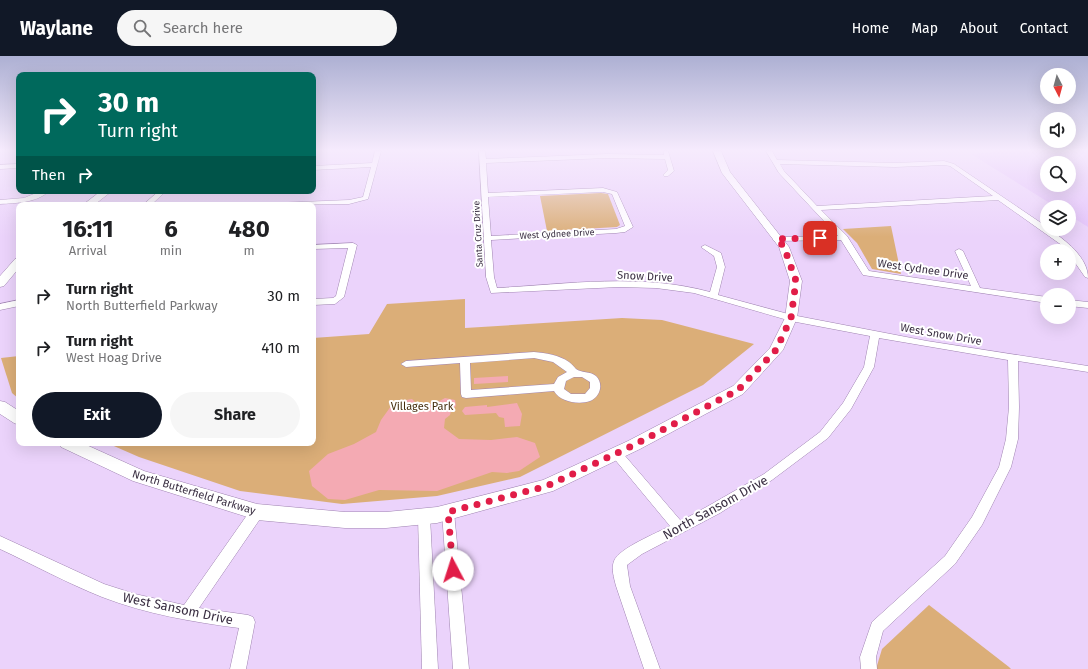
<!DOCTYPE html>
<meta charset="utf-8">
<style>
:root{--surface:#fff;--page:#f6f6f6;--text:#202124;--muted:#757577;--accent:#111827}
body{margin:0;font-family:"Fira Sans",sans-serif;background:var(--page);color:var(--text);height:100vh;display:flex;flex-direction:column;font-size:15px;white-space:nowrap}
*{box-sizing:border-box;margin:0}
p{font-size:13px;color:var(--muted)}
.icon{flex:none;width:22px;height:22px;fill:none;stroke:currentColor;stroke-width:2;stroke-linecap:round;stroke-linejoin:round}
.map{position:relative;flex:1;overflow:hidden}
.sheet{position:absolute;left:16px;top:146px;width:300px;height:244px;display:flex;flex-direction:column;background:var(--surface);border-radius:8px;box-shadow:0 4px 16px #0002}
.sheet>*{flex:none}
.hud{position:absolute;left:16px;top:16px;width:300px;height:122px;border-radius:8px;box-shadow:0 4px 16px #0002;background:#00695c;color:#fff;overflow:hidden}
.needle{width:26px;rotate:174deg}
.buttons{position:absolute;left:1040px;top:12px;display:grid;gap:8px}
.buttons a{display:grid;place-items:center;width:36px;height:36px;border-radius:50%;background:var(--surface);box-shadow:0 4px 16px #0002;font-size:20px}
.pin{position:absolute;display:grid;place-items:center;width:34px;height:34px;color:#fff;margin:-17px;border-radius:8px;box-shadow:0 2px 6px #0006}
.me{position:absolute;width:44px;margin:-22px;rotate:355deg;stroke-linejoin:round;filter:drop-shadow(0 0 3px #0008)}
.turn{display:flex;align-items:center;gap:14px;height:84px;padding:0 16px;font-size:18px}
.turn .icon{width:52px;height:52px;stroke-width:2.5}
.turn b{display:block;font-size:28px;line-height:34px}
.then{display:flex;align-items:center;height:38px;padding:0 16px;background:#0003;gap:8px;font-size:15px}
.eta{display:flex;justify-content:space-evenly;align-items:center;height:68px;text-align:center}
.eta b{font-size:24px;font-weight:700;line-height:28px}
.action{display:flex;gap:8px;margin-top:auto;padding:8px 16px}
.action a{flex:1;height:46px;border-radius:24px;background:var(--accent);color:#fff;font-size:16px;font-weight:700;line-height:46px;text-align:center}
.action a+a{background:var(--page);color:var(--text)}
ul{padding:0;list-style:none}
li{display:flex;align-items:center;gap:12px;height:52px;padding:0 16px}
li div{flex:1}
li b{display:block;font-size:15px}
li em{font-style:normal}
header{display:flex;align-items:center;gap:24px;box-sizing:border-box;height:56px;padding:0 20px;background:var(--accent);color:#fff}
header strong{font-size:19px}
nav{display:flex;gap:22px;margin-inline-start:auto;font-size:14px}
.search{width:280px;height:36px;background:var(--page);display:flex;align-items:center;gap:10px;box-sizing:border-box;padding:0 14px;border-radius:22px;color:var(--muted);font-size:15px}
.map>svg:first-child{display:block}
.built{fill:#e4c3fb;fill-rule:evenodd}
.green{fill:#dbae78}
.water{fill:#f4aab3}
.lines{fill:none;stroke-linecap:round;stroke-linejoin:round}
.street-casing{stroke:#9f83b1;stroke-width:1}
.secondary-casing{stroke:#9f83b1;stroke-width:1}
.street{fill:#fff;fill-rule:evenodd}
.secondary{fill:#fff;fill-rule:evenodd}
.route{stroke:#e11d48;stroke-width:7;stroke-dasharray:0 12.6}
.labels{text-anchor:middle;stroke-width:4;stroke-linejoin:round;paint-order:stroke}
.far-street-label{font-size:9px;fill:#3a2f42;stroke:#fff}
.street-label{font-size:11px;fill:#3a2f42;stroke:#fff}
.park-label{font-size:11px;fill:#452e0f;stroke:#fff}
.near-street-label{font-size:13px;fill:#3a2f42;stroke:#fff}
</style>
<header>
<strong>Waylane</strong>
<div class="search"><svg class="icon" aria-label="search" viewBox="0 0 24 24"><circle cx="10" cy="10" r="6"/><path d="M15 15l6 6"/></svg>Search here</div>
<nav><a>Home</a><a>Map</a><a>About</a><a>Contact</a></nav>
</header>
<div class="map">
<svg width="1088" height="613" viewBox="0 0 1088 613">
<rect width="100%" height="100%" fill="#ebd3fb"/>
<!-- built -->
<path class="built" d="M992,95H1088V171L1069,159V151H1056L971,98L994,96ZM1047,107H1069V129H1047Z"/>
<!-- green -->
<g class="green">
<polygon points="601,137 608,138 620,169 617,171 547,175 540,140"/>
<polygon points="891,170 901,218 872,213 857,187 843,173"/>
<polygon points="465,243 465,272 622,262 662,264 754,288 703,329 520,421 437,440 342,448 240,435 139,401 107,387 313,387 313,282 369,278 387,248"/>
<polygon points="19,300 19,343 12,337 1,302"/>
<polygon points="929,549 1009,611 1011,613 876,613 882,593"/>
</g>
<!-- water -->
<g class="water">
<polygon points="508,320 508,326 474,328 474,322"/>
<polygon points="445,342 455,344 456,350 451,355 450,359 445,363 444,372 459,383 491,384 517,381 535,387 540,401 519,415 507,417 492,416 437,435 379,434 345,444 328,443 312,430 309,415 328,398 354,388 376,376 381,364 394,346 412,343 419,350 434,348"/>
<polygon points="517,347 522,358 520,370 505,371 504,362 499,361 496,357 465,359 462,355 465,351 487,349 487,351"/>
</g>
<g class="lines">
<defs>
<g id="street">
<polygon points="375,95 381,95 368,143 349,148 272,149 276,147 349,144 363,141 371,111 313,114 313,110 372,107"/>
<path d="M479,95H485L486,103L607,98L664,99V95H668L674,115L668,120H664L663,119L668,114L665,103L607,102L486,107L488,137L603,132L617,136L633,171L625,176L616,177L491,184L494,221L497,232C568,228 641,217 710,236L717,211L714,200L701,191L705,189L721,197L725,211L718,239L792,259L927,285L1088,310V316L1018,305L1019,351L1018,383L1011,411L982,469L955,508L883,575L876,601L877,613H861L860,601L872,566L945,500L972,461L999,411L1006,383L1009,351L1008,304L879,282L874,311L851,353L828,382L772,424L720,457L642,498L627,509L630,530L660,613H644L616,530C614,522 611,513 614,505C619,492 657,477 670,470L612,400L610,397L612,394L616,392L620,394L681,465L710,449L764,418L820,376L843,347L864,311L870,280L791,265L694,237L656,232L619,231L491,237L486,221ZM603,136L612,138L625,170L616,173L491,180L488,141Z"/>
<path d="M766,95H772L777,104L895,107L944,105L954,108L1047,171V173H1049C1065,184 1088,201 1088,222L1085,221L1069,198V195H1067L1063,190L998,144L821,154L847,180L869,215L971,230L955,195L959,193L963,195L980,232L1047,241V247L863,219L841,184L774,185L773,183L777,181L838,180L779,117ZM780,108L895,111L944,109L950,110L993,140L817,150L784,115Z"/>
<polygon points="19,108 19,112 0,113 0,109"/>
<path d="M41,135H49C37,147 16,147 0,148V144L24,142Z"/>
<polygon points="159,135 166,135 151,149 143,149"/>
<polygon points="353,187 357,189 344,241 335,248 313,249 313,243 333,242 336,240 348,192 313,193 313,189"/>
<polygon points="19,244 19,250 0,254 0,248"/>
<polygon points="1069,244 1088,246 1088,252 1069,250"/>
<path d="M534,296C546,297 559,299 569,306C572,308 574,311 576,313C581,317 590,315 596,320C604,328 600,341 590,345C579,349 560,346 554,335L466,342L462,341L461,338L460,307L406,311L401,308L406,305ZM534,302L553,306L567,316L558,321L554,328L471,334L470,307ZM574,321H582L590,326V332L585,338H571L564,333L566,325Z"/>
<path d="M257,451L262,452L263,456L262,460L199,552L248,559L253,561L255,566L246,613H230L239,572C193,566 146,558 102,541C67,527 34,509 0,493V480L104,528L135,538L184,549L252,452Z"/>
<polygon points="448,451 453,452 454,456 469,613 453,613 442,456 443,452"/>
<polygon points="424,456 429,457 430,461 438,613 422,613 418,461 419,457"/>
</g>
<g id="secondary">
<polygon points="713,95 721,95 730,116 789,191 802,225 797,262 783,294 743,338 640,393 553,435 437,467 386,472 345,472 257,464 133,425 61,391 59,387 82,387 144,415 257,448 345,456 386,456 437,451 543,424 628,385 733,330 770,292 785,262 790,225 779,191 722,117"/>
<polygon points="101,135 112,135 94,149 83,149"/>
<polygon points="19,202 19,212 4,230 0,231 0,220 15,203"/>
<polygon points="0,345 5,346 19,355 19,369 14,367 0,358"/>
</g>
</defs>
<!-- street casing -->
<use href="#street" class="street-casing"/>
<!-- secondary casing -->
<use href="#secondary" class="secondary-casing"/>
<!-- street -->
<use href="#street" class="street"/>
<!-- secondary -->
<use href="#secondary" class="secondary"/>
</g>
<!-- sky -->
<linearGradient id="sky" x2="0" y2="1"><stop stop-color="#adb0d3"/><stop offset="0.52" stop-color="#f6ebfd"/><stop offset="1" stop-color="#f6ebfd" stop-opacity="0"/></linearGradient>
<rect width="1088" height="181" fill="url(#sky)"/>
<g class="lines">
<!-- route -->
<polyline class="route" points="453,514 448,456 547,430 634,389 738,334 776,294 791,262 796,225 784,191 777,183 820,182"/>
</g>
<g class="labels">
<!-- far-street labels -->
<g class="far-street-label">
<text transform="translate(478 178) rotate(-93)" y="3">Santa Cruz Drive</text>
<text transform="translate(557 178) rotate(-3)" y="3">West Cydnee Drive</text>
</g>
<!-- street labels -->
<g class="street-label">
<text transform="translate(923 213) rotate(8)" y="4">West Cydnee Drive</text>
<text transform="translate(645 220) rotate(3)" y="4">Snow Drive</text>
<text transform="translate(941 278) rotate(10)" y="4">West Snow Drive</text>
<text transform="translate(194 436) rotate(17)" y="4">North Butterfield Parkway</text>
</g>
<!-- park labels -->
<g class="park-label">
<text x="422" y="354">Villages Park</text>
</g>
<!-- near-street labels -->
<g class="near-street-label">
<text transform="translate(715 451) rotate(-29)" y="5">North Sansom Drive</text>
<text transform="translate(178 552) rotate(12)" y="5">West Sansom Drive</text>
</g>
</g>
</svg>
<div class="buttons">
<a><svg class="needle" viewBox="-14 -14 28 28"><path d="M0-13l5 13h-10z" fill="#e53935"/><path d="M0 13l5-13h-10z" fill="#757577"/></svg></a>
<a><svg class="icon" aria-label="sound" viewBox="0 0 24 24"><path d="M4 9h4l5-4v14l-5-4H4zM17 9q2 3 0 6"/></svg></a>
<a><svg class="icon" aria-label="search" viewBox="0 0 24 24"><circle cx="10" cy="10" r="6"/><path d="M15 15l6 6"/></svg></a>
<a><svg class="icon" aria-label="layers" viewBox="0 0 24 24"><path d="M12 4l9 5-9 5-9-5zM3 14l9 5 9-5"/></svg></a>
<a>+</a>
<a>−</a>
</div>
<div class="pin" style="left:820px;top:182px;background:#d93025"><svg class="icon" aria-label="arrive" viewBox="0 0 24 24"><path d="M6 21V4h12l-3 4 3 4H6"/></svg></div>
<svg class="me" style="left:453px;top:514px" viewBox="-20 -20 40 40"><circle r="19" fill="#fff"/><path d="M0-13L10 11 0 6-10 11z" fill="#e11d48"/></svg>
<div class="hud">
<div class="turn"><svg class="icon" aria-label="right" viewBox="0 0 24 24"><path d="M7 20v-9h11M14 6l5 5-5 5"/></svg><div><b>30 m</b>Turn right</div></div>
<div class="then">Then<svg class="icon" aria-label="right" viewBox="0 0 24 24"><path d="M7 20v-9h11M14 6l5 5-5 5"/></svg></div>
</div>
<section class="sheet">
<div class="eta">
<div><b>16:11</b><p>Arrival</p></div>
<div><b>6</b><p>min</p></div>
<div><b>480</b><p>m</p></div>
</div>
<ul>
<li><svg class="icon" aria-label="right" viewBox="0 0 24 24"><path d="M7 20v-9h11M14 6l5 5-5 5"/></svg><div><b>Turn right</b><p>North Butterfield Parkway</p></div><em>30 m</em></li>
<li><svg class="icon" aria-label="right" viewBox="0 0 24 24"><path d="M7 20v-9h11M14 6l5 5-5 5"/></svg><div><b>Turn right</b><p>West Hoag Drive</p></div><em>410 m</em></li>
</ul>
<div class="action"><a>Exit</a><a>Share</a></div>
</section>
</div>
